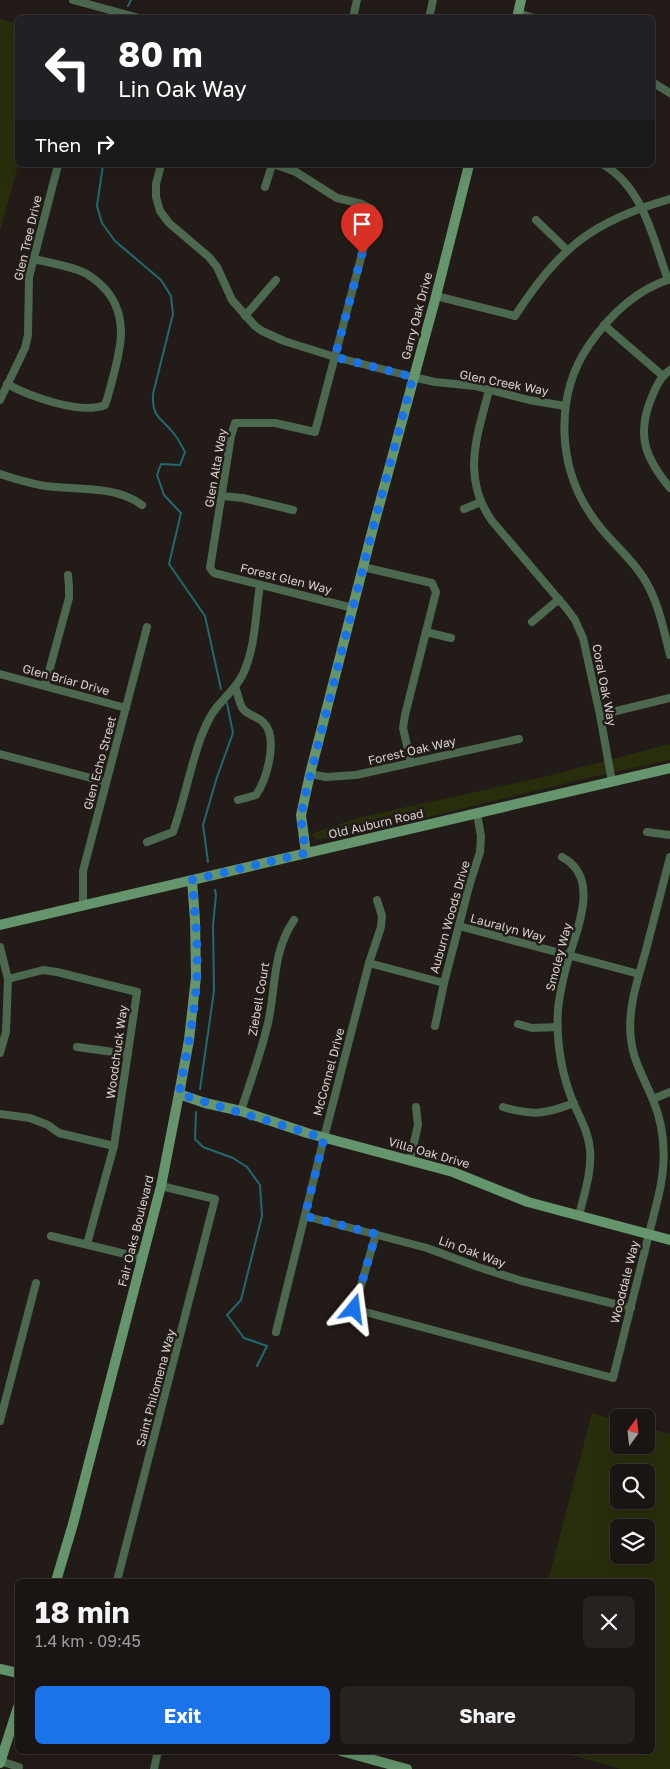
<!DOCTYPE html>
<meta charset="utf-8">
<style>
:root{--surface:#1a1412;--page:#272120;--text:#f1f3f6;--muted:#9f9e9f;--line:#383332;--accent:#1a73e8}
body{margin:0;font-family:"Golos Text",sans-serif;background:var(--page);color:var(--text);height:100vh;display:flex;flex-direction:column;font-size:19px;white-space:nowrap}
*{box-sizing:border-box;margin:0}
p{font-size:16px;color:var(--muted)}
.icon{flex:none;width:28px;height:28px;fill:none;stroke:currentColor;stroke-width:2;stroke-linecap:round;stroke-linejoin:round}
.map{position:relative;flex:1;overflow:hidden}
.details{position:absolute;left:15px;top:1579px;width:640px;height:175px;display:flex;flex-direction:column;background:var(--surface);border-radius:8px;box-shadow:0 5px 20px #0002,0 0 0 1px var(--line)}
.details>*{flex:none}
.hud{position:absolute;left:15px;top:15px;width:640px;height:152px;border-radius:8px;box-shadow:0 5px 20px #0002,0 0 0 1px var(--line);background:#202124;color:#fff;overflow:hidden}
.needle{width:32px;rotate:15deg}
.fabs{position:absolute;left:610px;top:1409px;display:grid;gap:10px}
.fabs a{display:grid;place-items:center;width:45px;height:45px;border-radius:8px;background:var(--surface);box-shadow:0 5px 20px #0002,0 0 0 1px var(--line);font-size:25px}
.pin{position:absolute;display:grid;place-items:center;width:42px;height:42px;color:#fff;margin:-51px -21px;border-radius:50% 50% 50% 0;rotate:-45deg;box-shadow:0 0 5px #0007}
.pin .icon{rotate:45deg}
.me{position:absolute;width:55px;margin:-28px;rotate:16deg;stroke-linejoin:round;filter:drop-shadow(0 0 4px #0008)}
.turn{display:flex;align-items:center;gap:18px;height:105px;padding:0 20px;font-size:22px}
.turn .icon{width:65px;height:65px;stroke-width:2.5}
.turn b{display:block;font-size:35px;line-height:42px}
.then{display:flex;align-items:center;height:48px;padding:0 20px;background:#0003;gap:10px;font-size:19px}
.round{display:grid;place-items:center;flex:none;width:52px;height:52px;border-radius:8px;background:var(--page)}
.head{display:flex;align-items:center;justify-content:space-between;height:85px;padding:0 20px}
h1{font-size:30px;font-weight:700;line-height:38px}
.cta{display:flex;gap:10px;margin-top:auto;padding:10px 20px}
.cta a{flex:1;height:58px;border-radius:8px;background:var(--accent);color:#fff;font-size:20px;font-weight:700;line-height:58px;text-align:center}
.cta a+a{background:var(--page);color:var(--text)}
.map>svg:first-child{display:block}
.green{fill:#282e0c;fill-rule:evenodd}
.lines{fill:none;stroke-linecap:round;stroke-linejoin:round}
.stream{stroke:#206a6f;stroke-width:2}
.street{stroke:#4c6950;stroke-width:8}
.secondary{stroke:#65956c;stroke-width:10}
.route{stroke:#1a73e8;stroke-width:9;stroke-dasharray:0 16.2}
.labels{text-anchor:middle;stroke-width:5;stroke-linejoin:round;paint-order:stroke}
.street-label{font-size:12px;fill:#d8d2d0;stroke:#231b18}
</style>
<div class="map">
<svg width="670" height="1769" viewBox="0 0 670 1769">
<rect width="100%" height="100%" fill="#231b18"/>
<!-- green -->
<g class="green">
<polygon points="0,19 17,23 18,165 0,231"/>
<polygon points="670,744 670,760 600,775 399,824 316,840 311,834 357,818 543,777"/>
<path d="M592,1413L619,1421V1445H646V1428L670,1434V1769H621L556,1751H652V1581H548ZM619,1472H646V1500H619ZM619,1528H646V1555H619Z"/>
</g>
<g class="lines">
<!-- stream -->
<g class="stream">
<polyline points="128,6 131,0"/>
<path d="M103,165L97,206L102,223L115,241L161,280L171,296L173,314L153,394C152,420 162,417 175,435C179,440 182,447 185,452L180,465L161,464L157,475L164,495L181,513L169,564L205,616L221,689"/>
<polyline points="208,862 203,825 217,777 233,733 227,703"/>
<polyline points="200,1089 214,991 213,925 216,895 215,890"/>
<polyline points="196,1112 195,1139 203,1147 233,1158 247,1167 260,1185 262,1216 241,1300 227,1315 244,1338 267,1346 257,1366"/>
</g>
<!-- street -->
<g class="street">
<polyline points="73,0 139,18"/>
<polyline points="518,13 534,18"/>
<polyline points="353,18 357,0"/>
<polyline points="429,18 433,0"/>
<polyline points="652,82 670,93"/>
<polyline points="161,165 156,184 156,197 160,211 169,223 209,257 217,267 232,300 255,326 262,331 284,341 335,357 413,377 435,382 475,386 529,400 565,406"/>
<polyline points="276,165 296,172 337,198 362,204 372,209 372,216 315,432 275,423 235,423 231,436 210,568 214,573 353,608"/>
<path d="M604,165C644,189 653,239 668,280"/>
<polyline points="265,187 272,165"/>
<polyline points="536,220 567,250"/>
<path d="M670,279C636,290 609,316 589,345C554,396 557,469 594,519C608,540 629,555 643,577C658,600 663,627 670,655"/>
<path d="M436,296L515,316C559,249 591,221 670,199"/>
<polyline points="245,316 276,280"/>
<polyline points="604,325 663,376"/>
<path d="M670,370C660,377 656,387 651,399C636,436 646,459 670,488"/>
<path d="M7,384C29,396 80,415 105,405L108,396C117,360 133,322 106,290C98,281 89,274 78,270C63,265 48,262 33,259"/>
<path d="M489,390C477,437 461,477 492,521L567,609L575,620L583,638L600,715L612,782"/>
<polyline points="0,400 25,348 28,335 29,277 58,165"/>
<path d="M0,474C15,479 29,483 45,486C76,490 115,485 142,505"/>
<polyline points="222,496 243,498 293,510"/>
<polyline points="464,509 481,502"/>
<polyline points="363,567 432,583 436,592 405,715 403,728 411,763"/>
<polyline points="532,622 559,599"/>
<polyline points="426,632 451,638"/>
<polyline points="0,674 126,708"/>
<polyline points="45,686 69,598 69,587 68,575"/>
<path d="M235,687C238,693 239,704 243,709C248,715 258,717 263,722C279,737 267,779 256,795L238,800"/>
<polyline points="600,715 670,698"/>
<polyline points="0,754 106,782"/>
<polyline points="310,774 326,777 356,775 519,739"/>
<polyline points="647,832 670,835"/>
<path d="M147,842L173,832C184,801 190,768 201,737C205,727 210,715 217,707C226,696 237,687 243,674C256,646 255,615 260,585"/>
<path d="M562,857C600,877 578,926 569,957C564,974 560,991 558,1009C556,1041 561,1072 573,1102C580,1118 588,1131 590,1149C592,1172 584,1194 579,1216"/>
<polyline points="83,905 83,871 147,627"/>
<polyline points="459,926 639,974"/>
<polyline points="0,947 8,979 6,1032 0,1053"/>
<polyline points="369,963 444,983"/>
<polyline points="8,979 43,970 57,972 137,992 114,1146 87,1244"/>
<polyline points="518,1024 532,1028 557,1027"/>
<polyline points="435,1026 444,983 470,883 480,852 481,836 477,814"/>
<polyline points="77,1047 128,1054"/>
<polyline points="653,1099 670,1092"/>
<path d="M503,1107C532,1116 546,1114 574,1103"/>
<path d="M241,1111C250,1082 261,1053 268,1023C276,988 272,952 294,920"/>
<polyline points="0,1114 30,1118 48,1125 59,1133 114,1146"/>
<polyline points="410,1160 418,1125 416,1107"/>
<polyline points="305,1216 427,1248 478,1267 522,1281 631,1308"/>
<path d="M376,1234L354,1309L613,1378L658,1198C666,1166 666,1131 653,1100C645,1080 633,1061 631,1039C627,1009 638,979 646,950C654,919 662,888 670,857"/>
<polyline points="51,1236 142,1258"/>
<polyline points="276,1332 324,1138 369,963 381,927 382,916 377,900"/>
<polyline points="0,1421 36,1283"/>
<polyline points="117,1581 215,1199 161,1186"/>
<polyline points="0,1761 19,1767 18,1769"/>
<polyline points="154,1769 158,1751"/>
</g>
<!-- secondary -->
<g class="secondary">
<polyline points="517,18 521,0"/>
<polyline points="306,853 301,815 310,774 373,528 436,296 469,165"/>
<polyline points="0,925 670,768"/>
<polyline points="179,1094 205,1103 241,1111 307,1133 453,1172 528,1202 670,1240"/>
<polyline points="56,1581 73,1524 161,1186 179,1094 189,1040 196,977 195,920 192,880"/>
<polyline points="0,1669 18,1673"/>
<polyline points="341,1751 407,1769"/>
<polyline points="0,1763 18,1707"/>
</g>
</g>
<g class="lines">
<!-- route -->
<path class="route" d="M354,1309L376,1234L305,1216L324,1138L179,1094C186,1055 195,1015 197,976C198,944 195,911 192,880L306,853L301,820L303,804L373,528L413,377L335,357L362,254"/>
</g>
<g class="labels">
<!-- street labels -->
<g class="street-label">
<text transform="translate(28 238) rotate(-77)" y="4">Glen Tree Drive</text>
<text transform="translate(417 316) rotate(-75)" y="4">Garry Oak Drive</text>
<text transform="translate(504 383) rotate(11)" y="4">Glen Creek Way</text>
<text transform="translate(216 468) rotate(-80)" y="4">Glen Alta Way</text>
<text transform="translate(286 579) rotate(14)" y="4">Forest Glen Way</text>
<text transform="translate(66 680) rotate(15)" y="4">Glen Briar Drive</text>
<text transform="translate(604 685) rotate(79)" y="4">Coral Oak Way</text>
<text transform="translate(412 751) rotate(-13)" y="4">Forest Oak Way</text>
<text transform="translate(100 763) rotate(-75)" y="4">Glen Echo Street</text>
<text transform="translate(376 824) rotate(-13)" y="4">Old Auburn Road</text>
<text transform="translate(450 917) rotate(-74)" y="4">Auburn Woods Drive</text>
<text transform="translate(508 928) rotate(15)" y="4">Lauralyn Way</text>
<text transform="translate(559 957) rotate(-75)" y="4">Smoley Way</text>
<text transform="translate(259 999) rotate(-80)" y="4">Ziebell Court</text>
<text transform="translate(117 1052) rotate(-82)" y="4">Woodchuck Way</text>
<text transform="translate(329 1072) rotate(-75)" y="4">McConnel Drive</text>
<text transform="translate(429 1153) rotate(16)" y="4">Villa Oak Drive</text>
<text transform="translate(136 1231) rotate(-76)" y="4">Fair Oaks Boulevard</text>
<text transform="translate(472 1252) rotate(20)" y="4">Lin Oak Way</text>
<text transform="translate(625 1282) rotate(-76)" y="4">Wooddale Way</text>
<text transform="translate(156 1388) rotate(-75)" y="4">Saint Philomena Way</text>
</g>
</g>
</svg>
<div class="fabs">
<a><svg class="needle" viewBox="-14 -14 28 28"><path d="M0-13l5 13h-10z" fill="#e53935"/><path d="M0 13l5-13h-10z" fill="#9f9e9f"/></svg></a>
<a><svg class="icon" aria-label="search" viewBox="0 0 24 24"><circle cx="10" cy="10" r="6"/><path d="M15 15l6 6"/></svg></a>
<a><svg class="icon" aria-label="layers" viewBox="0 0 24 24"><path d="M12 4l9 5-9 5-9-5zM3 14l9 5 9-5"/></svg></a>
</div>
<div class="pin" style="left:362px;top:254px;background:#d93025"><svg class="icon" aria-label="arrive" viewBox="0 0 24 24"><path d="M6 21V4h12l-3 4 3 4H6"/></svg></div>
<svg class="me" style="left:354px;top:1309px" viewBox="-20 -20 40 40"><path d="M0-17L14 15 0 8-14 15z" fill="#1a73e8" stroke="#fff" stroke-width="4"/></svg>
<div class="hud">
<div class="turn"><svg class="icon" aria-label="left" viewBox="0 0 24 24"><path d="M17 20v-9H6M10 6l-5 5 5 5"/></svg><div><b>80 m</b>Lin Oak Way</div></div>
<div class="then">Then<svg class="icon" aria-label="right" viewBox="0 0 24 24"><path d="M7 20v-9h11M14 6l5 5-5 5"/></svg></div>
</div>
<section class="details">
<div class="head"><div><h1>18 min</h1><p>1.4 km · 09:45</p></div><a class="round"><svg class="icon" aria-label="close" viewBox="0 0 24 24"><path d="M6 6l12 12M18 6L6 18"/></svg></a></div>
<div class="cta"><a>Exit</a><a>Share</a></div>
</section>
</div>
